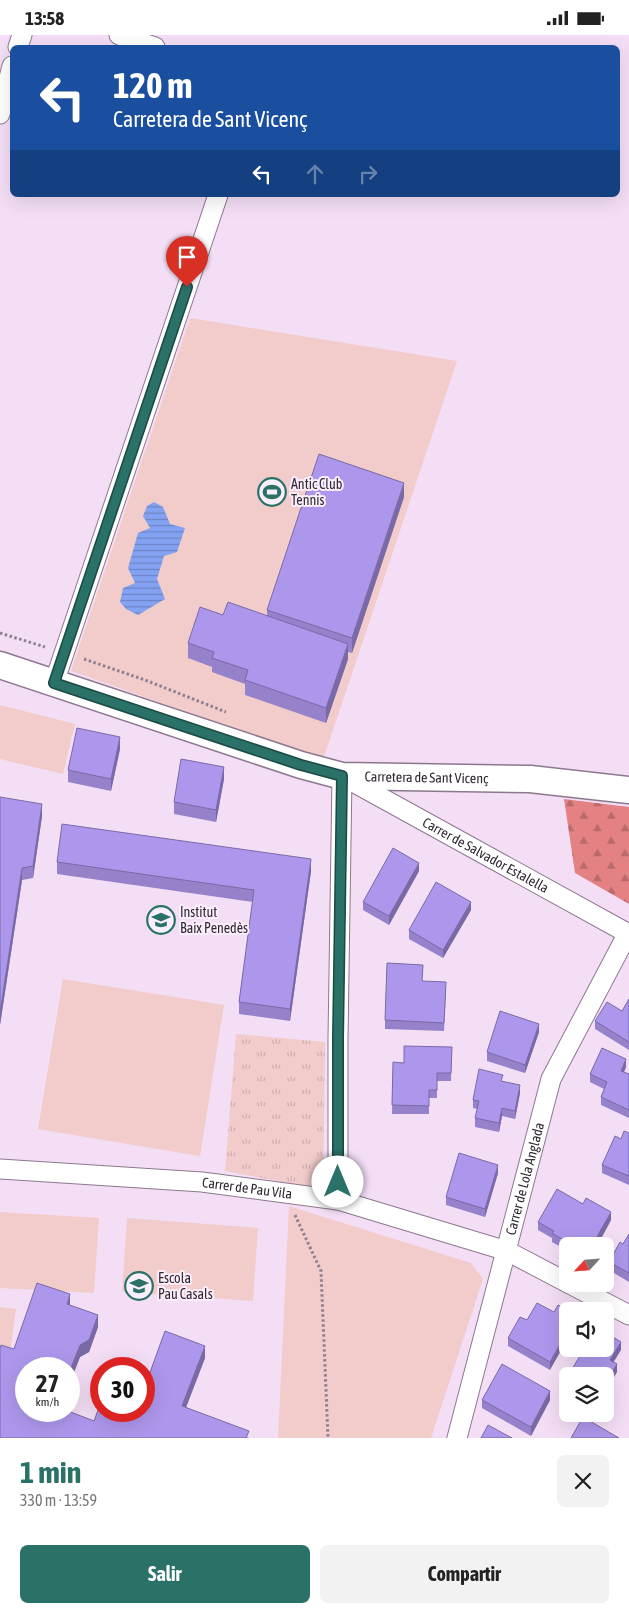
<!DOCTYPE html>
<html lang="es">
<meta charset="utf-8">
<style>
:root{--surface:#fff;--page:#f2f2f2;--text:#222;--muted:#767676;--accent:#2a7167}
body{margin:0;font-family:"Asap Condensed",sans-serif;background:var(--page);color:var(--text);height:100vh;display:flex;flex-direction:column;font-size:19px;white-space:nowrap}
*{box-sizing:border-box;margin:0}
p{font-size:16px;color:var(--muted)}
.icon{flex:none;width:28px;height:28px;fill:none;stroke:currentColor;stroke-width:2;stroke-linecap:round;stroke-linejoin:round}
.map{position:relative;height:1403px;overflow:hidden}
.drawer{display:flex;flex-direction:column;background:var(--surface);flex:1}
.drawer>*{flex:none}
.hud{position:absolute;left:10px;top:10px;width:610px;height:152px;border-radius:8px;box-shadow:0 5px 20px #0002;background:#1a4fa0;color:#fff;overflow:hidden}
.needle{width:32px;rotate:244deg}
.buttons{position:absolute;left:559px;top:1202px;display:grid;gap:10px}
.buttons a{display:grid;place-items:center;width:55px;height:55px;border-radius:8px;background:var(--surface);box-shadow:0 5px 20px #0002;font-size:25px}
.speed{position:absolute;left:15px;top:1322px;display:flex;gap:10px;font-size:25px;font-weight:700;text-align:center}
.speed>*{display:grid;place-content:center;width:65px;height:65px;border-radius:50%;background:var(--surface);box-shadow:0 5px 20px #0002;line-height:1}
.speed small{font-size:12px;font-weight:400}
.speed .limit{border:8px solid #d22;background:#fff;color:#111}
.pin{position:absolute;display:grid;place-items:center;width:42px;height:42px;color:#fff;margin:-51px -21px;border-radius:50% 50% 50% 0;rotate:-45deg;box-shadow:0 0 5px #0007}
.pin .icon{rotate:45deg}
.me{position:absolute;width:55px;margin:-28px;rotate:0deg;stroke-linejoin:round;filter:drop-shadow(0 0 4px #0008)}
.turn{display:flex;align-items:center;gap:18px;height:105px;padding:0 20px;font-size:22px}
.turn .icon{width:65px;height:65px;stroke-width:2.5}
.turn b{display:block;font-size:35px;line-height:42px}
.lanes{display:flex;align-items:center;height:48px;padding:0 20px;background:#0003;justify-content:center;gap:25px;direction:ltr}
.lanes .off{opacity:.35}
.round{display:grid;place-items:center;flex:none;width:52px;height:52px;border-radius:8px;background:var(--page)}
.overview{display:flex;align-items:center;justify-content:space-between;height:85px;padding:0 20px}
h1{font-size:30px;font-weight:700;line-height:38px;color:var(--accent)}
.primary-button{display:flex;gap:10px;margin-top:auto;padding:10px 20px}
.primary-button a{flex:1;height:58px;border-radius:8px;background:var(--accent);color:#fff;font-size:20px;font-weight:700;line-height:58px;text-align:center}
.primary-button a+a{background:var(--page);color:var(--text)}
.status{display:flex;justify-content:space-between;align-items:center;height:35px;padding:0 25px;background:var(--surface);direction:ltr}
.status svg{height:14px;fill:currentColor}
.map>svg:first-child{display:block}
.green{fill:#f2cbcb}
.forest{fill:url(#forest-firs)}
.park{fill:url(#park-tufts)}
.water{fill:url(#water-rules)}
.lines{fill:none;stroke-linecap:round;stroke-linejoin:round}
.street-casing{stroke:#8c788e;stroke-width:21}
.secondary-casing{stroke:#8c788e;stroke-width:29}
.path{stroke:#8e8090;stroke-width:3;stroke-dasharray:2.5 2.5;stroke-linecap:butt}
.street{stroke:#fff;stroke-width:19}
.secondary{stroke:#fff;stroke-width:26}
.wall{fill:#9582cb}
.shaded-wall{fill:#796aa5}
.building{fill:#ad97ec;stroke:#796aa5}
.route-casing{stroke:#1b4943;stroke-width:12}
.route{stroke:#2a7167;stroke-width:9}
.labels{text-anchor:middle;stroke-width:4;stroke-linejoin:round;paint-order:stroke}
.poi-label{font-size:14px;fill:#312932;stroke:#fceffd;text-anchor:start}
.street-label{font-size:14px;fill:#312932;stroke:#fceffd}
</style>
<div class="status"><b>13:58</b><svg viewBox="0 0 49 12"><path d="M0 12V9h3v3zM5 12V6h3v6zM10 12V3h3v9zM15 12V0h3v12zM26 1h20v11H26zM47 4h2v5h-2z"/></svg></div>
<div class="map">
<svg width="629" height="1403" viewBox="0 0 629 1403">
<defs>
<pattern id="forest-firs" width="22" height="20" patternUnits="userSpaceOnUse" patternTransform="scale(1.25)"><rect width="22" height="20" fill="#e38183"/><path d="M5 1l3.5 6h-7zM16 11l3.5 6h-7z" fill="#b96a6c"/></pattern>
<pattern id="park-tufts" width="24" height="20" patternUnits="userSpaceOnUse" patternTransform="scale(1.25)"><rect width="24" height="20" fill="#f2cbcb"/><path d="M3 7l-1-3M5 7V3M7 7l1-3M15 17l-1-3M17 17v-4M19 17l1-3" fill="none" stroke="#d0aeaf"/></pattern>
<pattern id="water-rules" width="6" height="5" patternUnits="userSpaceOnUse" patternTransform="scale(1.25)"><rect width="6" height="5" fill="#83a2f2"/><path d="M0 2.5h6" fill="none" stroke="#6c84c5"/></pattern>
</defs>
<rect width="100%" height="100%" fill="#f4def6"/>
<!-- green -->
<g class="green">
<polygon points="190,283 457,326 323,725 71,636"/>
<polygon points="0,670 75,689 63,739 0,724"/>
<polygon points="63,944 224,970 200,1121 38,1094"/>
<polygon points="289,1171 471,1228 483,1244 431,1403 278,1403"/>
<polygon points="0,1177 99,1183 94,1258 0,1253"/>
<polygon points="127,1183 258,1193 253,1266 122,1257"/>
<polygon points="0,1272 16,1274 11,1312 0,1314"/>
</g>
<!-- forest -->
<polygon class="forest" points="564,764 629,772 629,869 575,838"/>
<!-- park -->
<polygon class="park" points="236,999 325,1007 323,1155 225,1136"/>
<!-- water -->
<polygon class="water" points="154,467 163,472 170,489 185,493 177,517 164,521 157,544 165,564 138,580 126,574 120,567 123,553 135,548 128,533 138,498 150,493 143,481 147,471"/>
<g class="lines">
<defs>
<g id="street">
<polyline points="119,0 155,12"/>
<polyline points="18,12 22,0"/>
<polyline points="0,79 12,31"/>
<polyline points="54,648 218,160"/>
<path id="s1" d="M0,1134L202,1147L338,1165L507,1216L568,1248"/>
<path id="s2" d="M338,1165V1004L342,741L629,899"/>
<polyline points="570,1249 629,1280"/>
<path id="s3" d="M457,1403L551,1044L628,898"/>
</g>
<g id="secondary">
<path id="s4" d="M0,630L301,730L342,741L530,744L629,755"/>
</g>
</defs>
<!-- street casing -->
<use href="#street" class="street-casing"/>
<!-- secondary casing -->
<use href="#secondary" class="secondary-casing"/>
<!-- path -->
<g class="path">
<polyline points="0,598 45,612"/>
<polyline points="84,624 145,645 226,677"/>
<polyline points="295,1180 321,1236 328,1403"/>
</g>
<!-- street -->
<use href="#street" class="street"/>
<!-- secondary -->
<use href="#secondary" class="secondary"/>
</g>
<!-- wall -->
<g class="wall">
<polygon points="404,462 352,618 348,617 348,624 326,688 245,660 245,649 212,637 212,632 188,623 188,608 223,580 267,581 267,575"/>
<polygon points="120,714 111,756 68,747 68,735"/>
<polygon points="224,744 216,787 174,779 174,767"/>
<polygon points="0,762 42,781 33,843 22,845 0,990"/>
<polygon points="57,827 311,836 290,986 239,979 239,967 253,867 57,839"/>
<polygon points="419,836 389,890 363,875 363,867"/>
<polygon points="471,875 443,923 409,904 409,895"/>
<polygon points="423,946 446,955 444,996 385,994 385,985"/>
<polygon points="629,964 629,1015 595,994 595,986 622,976"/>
<polygon points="539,997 525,1038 487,1026 487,1017"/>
<polygon points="452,1012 451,1046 437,1046 437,1063 429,1063 429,1079 392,1079 393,1027 404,1028"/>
<polygon points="626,1032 624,1037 629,1039 629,1083 601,1070 601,1062 604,1054 590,1047 590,1039"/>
<polygon points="503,1046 520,1058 515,1084 502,1081 499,1097 475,1092 475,1083 477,1074 473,1073 473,1065"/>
<polygon points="629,1098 629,1150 602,1138 602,1130 621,1104"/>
<polygon points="498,1138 485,1182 446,1170 446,1162"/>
<polygon points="611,1185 597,1211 568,1211 568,1216 552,1207 552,1203 538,1195 538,1187"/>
<polygon points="629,1199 629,1247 609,1235 609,1227 623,1209"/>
<polygon points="70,1270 98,1292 89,1317 80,1322 69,1350 69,1334 26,1334 26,1376 94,1386 144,1376 205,1323 186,1372 249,1403 0,1403 14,1314"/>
<polygon points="554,1277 550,1335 508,1311 508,1303 527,1285"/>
<polygon points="482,1365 550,1365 531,1401 482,1373"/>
</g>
<!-- shaded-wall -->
<g class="shaded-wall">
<polygon points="404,448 404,462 352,618 352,603"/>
<polygon points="348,609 348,624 326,688 326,673"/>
<polygon points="120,702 120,714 111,756 111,744"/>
<polygon points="224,732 224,744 216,787 216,775"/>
<polygon points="42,769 42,781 33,843 33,831"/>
<polygon points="311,824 311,836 290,986 290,974"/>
<polygon points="419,828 419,836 389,890 389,881"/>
<polygon points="22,833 22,845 0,990 0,978"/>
<polygon points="471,867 471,875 443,923 443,915"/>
<polygon points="539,989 539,997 525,1038 525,1030"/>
<polygon points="626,1024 626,1032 621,1044 621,1036"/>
<polygon points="520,1050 520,1058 515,1084 515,1076"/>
<polygon points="502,1073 502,1081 499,1097 499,1088"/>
<polygon points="498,1130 498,1138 485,1182 485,1174"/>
<polygon points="611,1177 611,1185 597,1211 594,1211 594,1207"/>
<polygon points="590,1204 590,1211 586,1211"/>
<polygon points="70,1259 70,1271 67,1269"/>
<polygon points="98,1280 98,1292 89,1317 80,1322 69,1350 69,1338 80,1310"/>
<polygon points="568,1295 568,1303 550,1335 550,1327"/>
<polygon points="621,1307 621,1315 610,1333 610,1325"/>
<polygon points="205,1311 205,1323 182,1383 182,1371"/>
<polygon points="617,1329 617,1337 605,1358 605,1349"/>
<polygon points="550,1356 550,1365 531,1401 531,1392"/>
</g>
<!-- building -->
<g class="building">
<polygon points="319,419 404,448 352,603 267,575"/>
<polygon points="228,567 348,609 326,673 245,645 248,635 212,623 214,617 188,608 200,572 223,580"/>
<polygon points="77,693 120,702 111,744 68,735"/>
<polygon points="181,724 224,732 216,775 174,767"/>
<polygon points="0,762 42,769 33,831 22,833 0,978"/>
<polygon points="62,789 311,824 290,974 239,967 254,855 57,827"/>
<polygon points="393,813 419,828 389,881 363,867"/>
<polygon points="436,847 471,867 443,915 409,895"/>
<polygon points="387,928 423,930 422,946 446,947 444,988 385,985"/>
<polygon points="629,964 629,1007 595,986 607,967 622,976"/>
<polygon points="500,976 539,989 525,1030 487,1017"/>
<polygon points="404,1011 452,1012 451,1038 437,1038 437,1055 429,1055 429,1071 392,1070 393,1027 404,1028"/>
<polygon points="602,1013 626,1024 621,1036 629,1039 629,1075 601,1062 607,1047 590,1039"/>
<polygon points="479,1034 503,1040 501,1046 520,1050 515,1076 502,1073 499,1088 475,1083 479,1066 473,1065"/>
<polygon points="624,1096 629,1098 629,1141 602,1130 615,1101 621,1104"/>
<polygon points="459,1118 498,1130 485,1174 446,1162"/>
<polygon points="557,1154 583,1169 586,1163 611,1177 594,1207 590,1204 586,1211 574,1211 552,1198 554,1196 538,1187"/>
<polygon points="629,1199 629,1238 609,1227 620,1207 623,1209"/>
<polygon points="37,1248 70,1259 67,1269 98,1280 89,1305 80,1310 69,1338 69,1334 57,1334 52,1332 52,1334 26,1334 26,1376 68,1376 94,1386 101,1367 101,1376 144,1376 144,1354 165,1296 205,1311 182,1371 249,1396 246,1403 0,1403 0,1314 1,1310 14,1314"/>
<polygon points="537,1268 554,1277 558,1270 569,1276 568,1276 568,1295 550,1327 508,1303 520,1282 527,1285"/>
<polygon points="605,1297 621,1307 610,1325 617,1329 605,1349 605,1341 568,1341 584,1314 605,1314"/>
<polygon points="502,1329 550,1356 531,1392 482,1365"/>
<polygon points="583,1382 619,1403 571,1403"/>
<polygon points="488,1390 512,1403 481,1403"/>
</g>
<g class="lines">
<defs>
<polyline id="route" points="187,252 54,648 301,730 342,741 338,1004 338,1147"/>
</defs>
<!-- route casing -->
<use href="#route" class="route-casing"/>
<!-- route -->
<use href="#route" class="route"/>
</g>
<!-- icons -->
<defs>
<symbol id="stadium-ring" viewBox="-11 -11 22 22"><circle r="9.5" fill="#fceffd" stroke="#2a7167" stroke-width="1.5"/><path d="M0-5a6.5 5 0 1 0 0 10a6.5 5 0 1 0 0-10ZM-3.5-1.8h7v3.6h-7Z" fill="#2a7167"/></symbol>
<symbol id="school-ring" viewBox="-11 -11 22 22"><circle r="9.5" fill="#fceffd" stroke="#2a7167" stroke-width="1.5"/><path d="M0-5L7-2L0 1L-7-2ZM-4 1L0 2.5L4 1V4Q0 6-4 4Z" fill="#2a7167"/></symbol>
</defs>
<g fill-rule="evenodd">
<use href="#stadium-ring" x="256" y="441" width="32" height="32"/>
<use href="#school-ring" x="145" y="869" width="32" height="32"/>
<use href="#school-ring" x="123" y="1235" width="32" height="32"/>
</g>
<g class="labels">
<!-- poi labels -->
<g class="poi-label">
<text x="291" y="454">Antic Club<tspan x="291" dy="16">Tennis</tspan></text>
<text x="180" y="882">Institut<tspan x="180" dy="16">Baix Penedès</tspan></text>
<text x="158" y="1248">Escola<tspan x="158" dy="16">Pau Casals</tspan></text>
</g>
<!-- street labels -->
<g class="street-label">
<text dy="5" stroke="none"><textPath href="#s4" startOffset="444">Carretera de Sant Vicenç</textPath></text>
<text dy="5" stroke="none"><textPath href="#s2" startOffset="588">Carrer de Salvador Estalella</textPath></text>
<text dy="5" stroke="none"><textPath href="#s3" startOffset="268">Carrer de Lola Anglada</textPath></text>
<text dy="5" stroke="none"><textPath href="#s1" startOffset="248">Carrer de Pau Vila</textPath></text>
</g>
</g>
</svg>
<div class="buttons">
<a><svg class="needle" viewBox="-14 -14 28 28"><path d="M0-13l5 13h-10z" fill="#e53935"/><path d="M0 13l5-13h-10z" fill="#767676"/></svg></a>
<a><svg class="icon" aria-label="sound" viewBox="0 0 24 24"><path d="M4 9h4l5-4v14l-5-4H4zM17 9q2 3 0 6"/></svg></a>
<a><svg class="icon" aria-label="layers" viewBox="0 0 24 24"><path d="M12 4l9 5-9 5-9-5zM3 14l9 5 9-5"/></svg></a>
</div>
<div class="speed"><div>27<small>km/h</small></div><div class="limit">30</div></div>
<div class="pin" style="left:187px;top:252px;background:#d93025"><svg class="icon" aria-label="arrive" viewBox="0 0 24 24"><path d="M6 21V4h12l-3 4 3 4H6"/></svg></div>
<svg class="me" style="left:338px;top:1147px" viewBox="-20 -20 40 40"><circle r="19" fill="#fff"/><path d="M0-13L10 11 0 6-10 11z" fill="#2a7167"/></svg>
<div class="hud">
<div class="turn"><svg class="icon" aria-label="left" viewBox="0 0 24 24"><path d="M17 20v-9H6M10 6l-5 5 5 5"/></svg><div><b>120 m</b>Carretera de Sant Vicenç</div></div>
<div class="lanes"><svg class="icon" aria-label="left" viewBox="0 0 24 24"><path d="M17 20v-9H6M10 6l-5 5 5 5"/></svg><svg class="icon off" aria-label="ahead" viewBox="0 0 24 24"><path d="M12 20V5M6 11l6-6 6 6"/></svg><svg class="icon off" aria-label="right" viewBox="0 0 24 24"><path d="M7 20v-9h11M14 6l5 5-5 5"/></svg></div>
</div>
</div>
<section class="drawer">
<div class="overview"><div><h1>1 min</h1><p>330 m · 13:59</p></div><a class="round"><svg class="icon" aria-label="close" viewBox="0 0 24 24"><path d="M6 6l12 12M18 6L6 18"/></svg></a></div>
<div class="primary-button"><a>Salir</a><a>Compartir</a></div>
</section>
